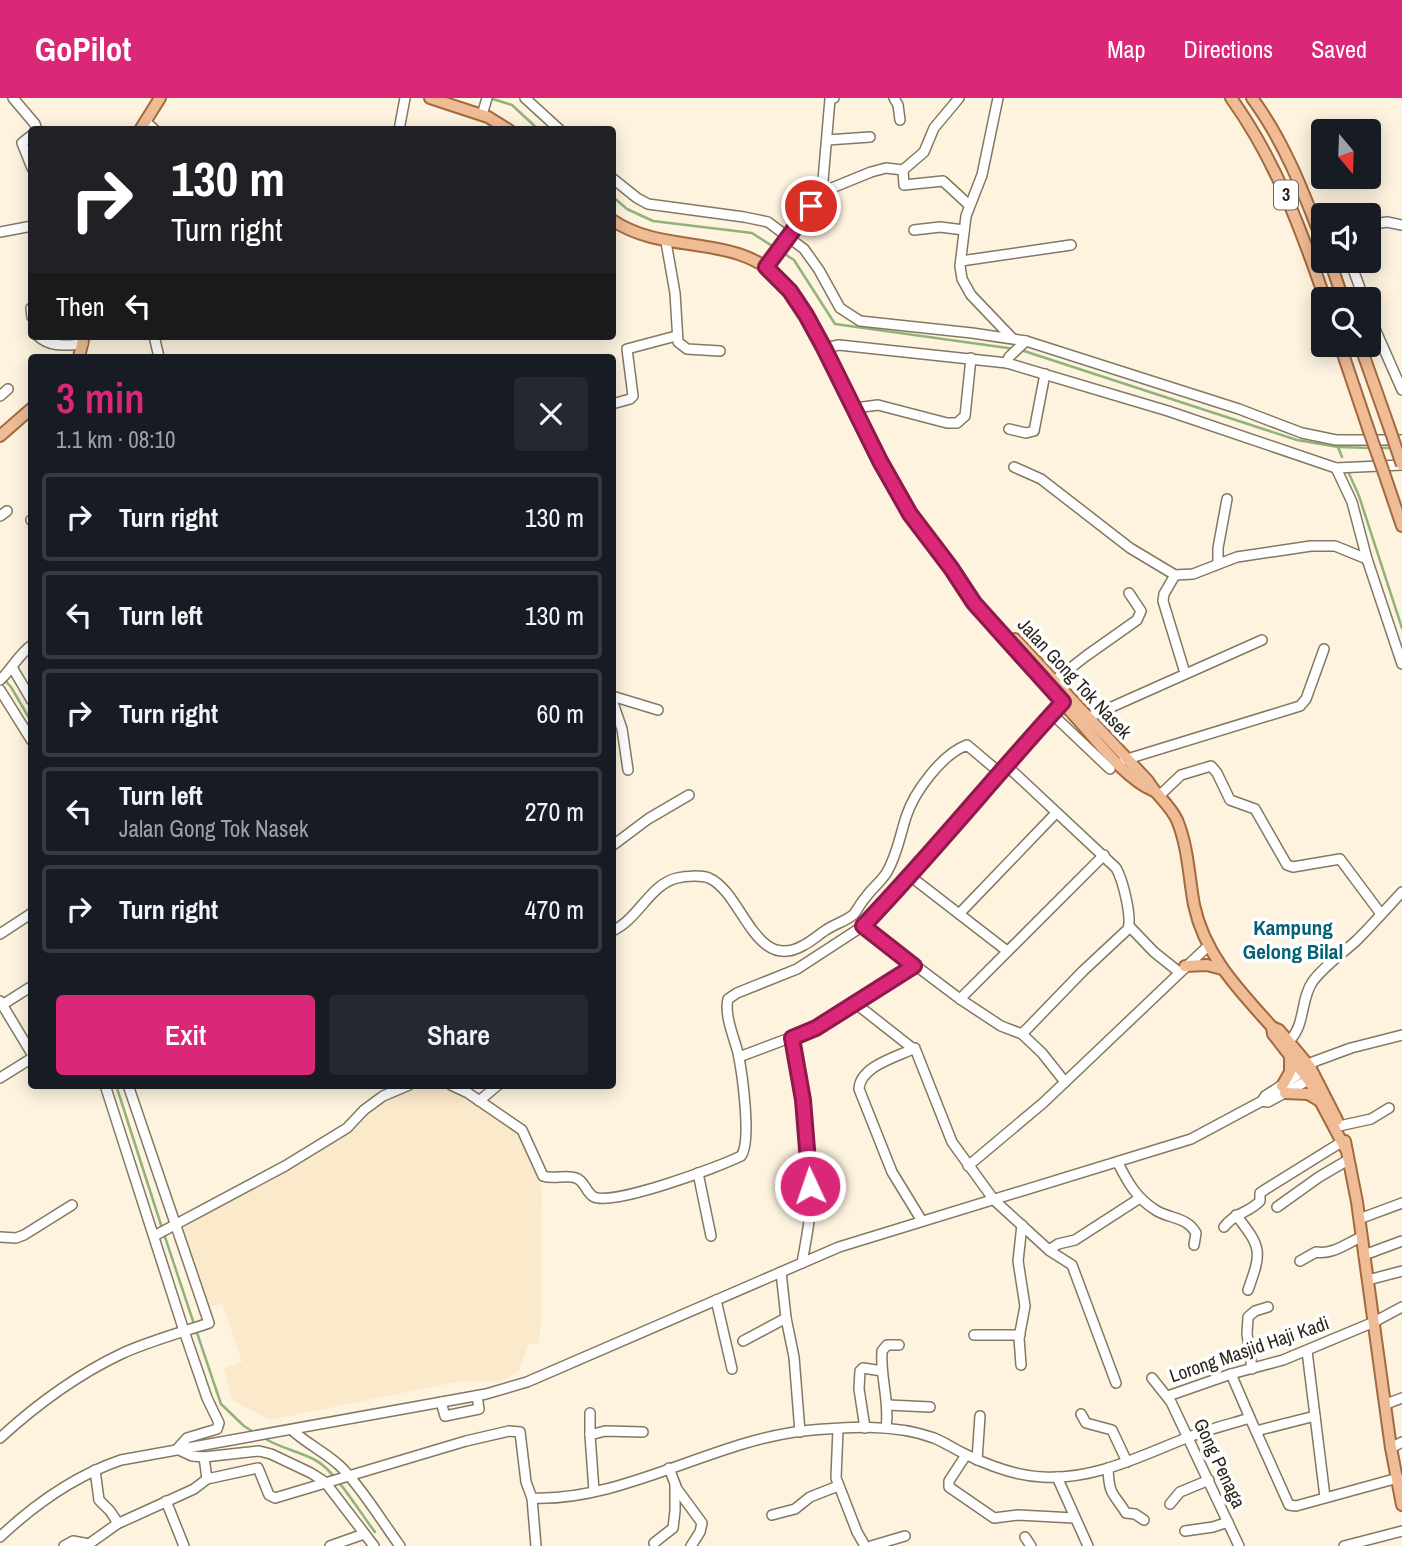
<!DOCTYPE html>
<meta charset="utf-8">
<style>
:root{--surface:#171b24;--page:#242831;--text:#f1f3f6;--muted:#9ea1a6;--line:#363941;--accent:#db2777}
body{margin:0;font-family:"Archivo Narrow",sans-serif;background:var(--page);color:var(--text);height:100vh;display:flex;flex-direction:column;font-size:26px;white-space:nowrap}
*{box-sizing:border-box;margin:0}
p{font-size:23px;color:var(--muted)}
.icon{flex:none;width:38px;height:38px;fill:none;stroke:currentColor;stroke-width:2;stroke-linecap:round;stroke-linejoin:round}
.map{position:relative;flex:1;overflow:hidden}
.details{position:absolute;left:28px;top:256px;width:588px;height:735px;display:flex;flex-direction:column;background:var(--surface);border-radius:7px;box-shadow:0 4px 18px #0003}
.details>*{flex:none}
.hud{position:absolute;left:28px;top:28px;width:588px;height:214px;border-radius:7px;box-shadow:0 4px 18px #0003;background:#202124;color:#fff;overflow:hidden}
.needle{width:46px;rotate:161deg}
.controls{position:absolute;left:1311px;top:21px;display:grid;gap:14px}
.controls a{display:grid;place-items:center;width:70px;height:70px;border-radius:7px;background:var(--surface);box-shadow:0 4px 18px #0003;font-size:35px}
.pin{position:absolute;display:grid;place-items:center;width:60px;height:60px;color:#fff;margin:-30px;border:4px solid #fff;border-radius:50%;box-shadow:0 2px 7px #0007}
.me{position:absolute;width:77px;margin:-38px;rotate:357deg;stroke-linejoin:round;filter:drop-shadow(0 0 5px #0008)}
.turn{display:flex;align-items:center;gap:24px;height:147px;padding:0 28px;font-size:32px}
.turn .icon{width:91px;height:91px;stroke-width:2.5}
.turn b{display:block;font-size:49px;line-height:60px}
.then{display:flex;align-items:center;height:66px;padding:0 28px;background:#0003;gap:14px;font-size:26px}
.round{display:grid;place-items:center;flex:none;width:74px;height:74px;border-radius:7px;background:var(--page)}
.head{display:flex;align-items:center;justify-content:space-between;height:119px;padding:0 28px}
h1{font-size:42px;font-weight:600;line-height:52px;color:var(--accent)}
.action{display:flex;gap:14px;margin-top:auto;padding:14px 28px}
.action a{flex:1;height:80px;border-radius:7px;background:var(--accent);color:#fff;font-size:28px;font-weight:600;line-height:80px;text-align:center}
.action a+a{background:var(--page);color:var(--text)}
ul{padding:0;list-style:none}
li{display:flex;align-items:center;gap:21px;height:88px;margin:0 14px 10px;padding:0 14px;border:4px solid var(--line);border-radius:7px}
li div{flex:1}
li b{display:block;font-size:26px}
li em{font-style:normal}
header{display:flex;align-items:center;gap:42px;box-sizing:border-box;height:98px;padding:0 35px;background:var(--accent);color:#fff}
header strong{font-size:33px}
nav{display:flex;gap:38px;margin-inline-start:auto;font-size:24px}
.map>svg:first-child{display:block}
.built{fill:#fae9ca}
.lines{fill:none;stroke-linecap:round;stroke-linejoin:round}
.stream{stroke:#90b27b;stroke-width:2.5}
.minor-casing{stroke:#847862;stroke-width:12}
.major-casing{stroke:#a36a3e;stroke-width:14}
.minor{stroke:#fff;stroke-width:9}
.major{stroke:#efbc95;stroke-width:10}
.major-bridge-casing{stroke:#a36a3e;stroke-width:14;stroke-linecap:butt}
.major-bridge{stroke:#efbc95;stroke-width:10}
.route-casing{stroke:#8e194d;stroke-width:18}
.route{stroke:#db2777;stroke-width:12}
.labels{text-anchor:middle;stroke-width:7;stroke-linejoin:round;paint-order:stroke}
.shield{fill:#fff;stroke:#6a6661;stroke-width:2}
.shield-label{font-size:18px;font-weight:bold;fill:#2a251d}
.street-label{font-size:19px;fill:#2a251d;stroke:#fff}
.neighbourhood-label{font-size:21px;font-weight:bold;fill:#056174;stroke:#fff}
</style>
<header>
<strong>GoPilot</strong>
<nav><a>Map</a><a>Directions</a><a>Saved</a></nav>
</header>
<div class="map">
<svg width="1402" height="1448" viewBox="0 0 1402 1448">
<rect width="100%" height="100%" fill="#fdf3df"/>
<!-- built -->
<polygon class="built" points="435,987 468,998 523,1039 542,1092 541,1228 538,1246 529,1246 518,1274 499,1284 461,1283 270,1322 232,1302 224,1270 242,1264 222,1205 205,1210 181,1131 358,1030 368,1015 395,996"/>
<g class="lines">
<!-- stream -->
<g class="stream">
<polyline points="490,0 512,7 539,32"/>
<polyline points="612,98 627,111 653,123 752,135 794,162 835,226 1015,251"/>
<polyline points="1021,252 1297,342 1338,349 1371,350"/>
<polyline points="1338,349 1342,359"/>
<polyline points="1377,350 1392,350"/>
<polyline points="1347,371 1359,398 1402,530"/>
<polyline points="3,580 11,589 32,625"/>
<polyline points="116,987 162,1130"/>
<polyline points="164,1136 194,1226"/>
<polyline points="196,1232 221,1306 244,1328 255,1335"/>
<path d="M264,1340C280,1350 298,1353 315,1362C334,1371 361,1416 375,1434"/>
</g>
<defs>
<g id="minor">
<polyline points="13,0 35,26 37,32"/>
<polyline points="525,0 560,32"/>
<polyline points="894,0 898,7 900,22"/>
<polyline points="998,0 982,77 966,118 960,168 962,181 971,197 1012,240"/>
<polyline points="482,17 487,0"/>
<polyline points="145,23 155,32"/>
<polyline points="399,32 405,0"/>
<polyline points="32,37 22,45 32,70"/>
<polyline points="827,42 870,39"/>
<polyline points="903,72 904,87 943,83 969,107"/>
<polyline points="612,80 637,100 648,106 744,119 768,124 804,151 819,172 840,210 860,223 972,235 1026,243 1239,311 1302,335 1336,342 1402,342"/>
<polyline points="822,94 830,1 834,0"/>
<polyline points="1368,127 1387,124 1402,127"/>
<polyline points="914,132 940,129 964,132"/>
<polyline points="0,134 32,128"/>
<polyline points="666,144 675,195 678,244 687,251 720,253"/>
<polyline points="961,163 1071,147"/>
<polyline points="1350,163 1364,201"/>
<polyline points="767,169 822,94 871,74 886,70 903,72 924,54 934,30 959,0"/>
<polyline points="31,210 32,219"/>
<polyline points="1368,215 1402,292"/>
<path d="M38,238C51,250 66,247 83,246"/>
<polyline points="154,238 159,259"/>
<polyline points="824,250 839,247 1007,265 1168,313 1336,370 1402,367"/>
<polyline points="1007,265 1009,259 1026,243"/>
<polyline points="0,298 8,291"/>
<polyline points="612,306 630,301 633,298 627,251 676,238"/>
<polyline points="855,310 878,307 947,325 957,325 965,318 971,260"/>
<polyline points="1009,331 1026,335 1034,333 1045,276"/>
<polyline points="1014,369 1041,381 1130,450 1175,477 1193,476 1237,459 1311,448 1335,448 1367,461"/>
<polyline points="1336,370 1352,404 1367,461 1402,566"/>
<polyline points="0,418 7,413"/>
<polyline points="31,422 32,423"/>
<polyline points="1218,464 1218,450 1227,401"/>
<polyline points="1175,477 1164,496 1163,503 1185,575"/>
<polyline points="12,569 32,603"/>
<path d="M0,582C12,571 18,557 32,547"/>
<polyline points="1054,583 1086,558 1137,522 1141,513 1129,495"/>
<polyline points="0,592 32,643"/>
<polyline points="612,598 658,612"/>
<polyline points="612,602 622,631 628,672"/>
<polyline points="1052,616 1110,671"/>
<polyline points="1087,620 1262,542"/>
<polyline points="1124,662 1300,608 1306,601 1324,551"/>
<path d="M1006,667L1116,770C1123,782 1132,819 1128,831L1083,873L1022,936"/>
<polyline points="1159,698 1181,677 1211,668 1217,675 1230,702 1255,711 1287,767 1293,769 1340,761 1381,816"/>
<polyline points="612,748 648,721 689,697"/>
<polyline points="910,778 1007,853"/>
<polyline points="959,816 1056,715"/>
<polyline points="863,828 960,901 1001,928 1022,936 1042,955 1065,984"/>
<polyline points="1129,828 1154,854 1179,874"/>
<path d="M612,833C638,822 650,786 677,780C686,778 701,777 709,780C743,795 755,876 804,847C812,843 818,837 826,832C834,826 847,823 854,816C858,811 861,804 866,799C872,790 881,784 887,774C897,757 900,738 906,719C914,694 942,656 967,647L999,674"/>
<polyline points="0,836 32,815"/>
<polyline points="960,901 1104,757"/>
<polyline points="0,903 32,956"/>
<polyline points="855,905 916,953 952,1044 994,1102 1050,1153 1072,1167 1116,1285"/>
<polyline points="2,907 32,888"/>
<path d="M792,940C803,996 813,1054 810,1112C809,1130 805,1147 802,1165"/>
<path d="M1289,943C1306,927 1300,901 1313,883C1325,867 1343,855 1357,842C1373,826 1387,810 1402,794"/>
<path d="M915,950C897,959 860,968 859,991L892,1074L922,1123"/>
<polyline points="739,959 816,930 914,868"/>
<polyline points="0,980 32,960"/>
<polyline points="105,987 184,1233 207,1300 219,1325 217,1331 187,1340 177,1351 192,1358 204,1359 259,1353 271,1356 311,1375 325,1384 374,1448"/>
<path d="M451,987L468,995L522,1032L543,1078C554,1082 565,1076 576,1080C585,1083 586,1095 594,1099C614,1108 719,1069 741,1058C752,1044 742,974 738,955C734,939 724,917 728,901L737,895L797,871L863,828L910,778L1063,604"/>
<polyline points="479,1003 498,987"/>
<polyline points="1262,1003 1268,1004 1314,979"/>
<polyline points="1339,1028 1371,1021 1389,1010"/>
<path d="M1118,1065C1128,1085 1137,1101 1157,1113C1171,1121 1187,1119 1196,1135L1194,1147"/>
<polyline points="968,1068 1043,1005 1208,848"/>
<polyline points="698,1075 711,1138"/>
<polyline points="1277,1109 1319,1079 1348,1062"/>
<path d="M1236,1117C1262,1150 1262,1153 1248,1192"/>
<polyline points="1359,1121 1402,1105"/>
<path d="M1224,1129C1234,1115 1249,1115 1260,1103V1095L1266,1091L1340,1045"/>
<polyline points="154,1138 285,1068 347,1030 364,1012 383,998 409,987"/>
<polyline points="0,1139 16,1140 24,1137 72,1107"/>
<polyline points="1049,1152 1058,1146 1075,1142 1140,1100"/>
<polyline points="1364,1157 1402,1143"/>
<path d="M1300,1163L1316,1154C1332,1157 1346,1146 1361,1139"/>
<polyline points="781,1174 786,1220 794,1259 800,1334"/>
<polyline points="1368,1182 1402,1173"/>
<polyline points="716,1202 732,1271"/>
<polyline points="974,1237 1020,1237"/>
<polyline points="743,1243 786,1220"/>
<polyline points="1307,1253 1325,1399"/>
<polyline points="1021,1267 1019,1240 1025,1208 1018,1163 1022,1127"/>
<polyline points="1252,1271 1247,1236 1248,1219 1255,1213 1268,1209"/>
<polyline points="1231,1276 1250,1320"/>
<polyline points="1152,1280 1171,1304 1239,1448"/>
<polyline points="1168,1298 1231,1276 1283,1262 1374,1224 1402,1209"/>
<polyline points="441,1304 445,1318 479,1311 477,1298"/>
<polyline points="1386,1306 1402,1300"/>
<polyline points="888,1307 930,1309"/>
<polyline points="590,1315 590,1337"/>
<polyline points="1081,1316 1086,1325 1112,1332 1127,1364"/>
<polyline points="865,1330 859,1291 860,1273 863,1270 882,1273"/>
<path d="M886,1330C890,1304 880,1279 882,1253L887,1247H899"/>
<polyline points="838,1331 836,1380 857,1434 865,1448"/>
<path d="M292,1332C307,1346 325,1354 340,1368C360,1387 383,1425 400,1448"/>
<polyline points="1256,1333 1315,1318"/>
<path d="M0,1340C36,1307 77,1277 121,1256C149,1243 180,1235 209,1225L128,987"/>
<polyline points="1391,1350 1402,1344"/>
<polyline points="966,1357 949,1383 949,1389 994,1420 1018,1417 1074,1420"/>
<polyline points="204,1359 207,1381"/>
<polyline points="977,1362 980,1318"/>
<polyline points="669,1370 677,1391 702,1425 700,1434 691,1448"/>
<path d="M1108,1370C1109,1398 1113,1394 1126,1415L1135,1416L1144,1422"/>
<polyline points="95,1372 99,1402 110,1413 118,1425"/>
<polyline points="1057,1379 1088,1448"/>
<polyline points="594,1393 590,1337 605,1333 643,1334"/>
<polyline points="532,1400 536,1448"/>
<polyline points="166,1403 184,1448"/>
<polyline points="1170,1406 1180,1394 1209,1382"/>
<polyline points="772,1417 795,1411 810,1399 838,1388"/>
<polyline points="1185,1433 1213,1429 1228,1424"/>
<path d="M0,1439C36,1405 74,1378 121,1362L486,1296L527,1284L839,1149L1191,1041L1262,1003L1265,998L1310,969L1313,964L1351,950L1402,937"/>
<polyline points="1025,1439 1031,1448"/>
<polyline points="654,1445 673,1430 675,1413 675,1387"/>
<path d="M64,1448L73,1443L89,1446L117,1426L194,1391L207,1381L258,1370L269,1397L275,1400L466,1343L509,1333L520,1334L526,1384L532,1400C622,1404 713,1343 803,1333C846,1329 893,1325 934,1340C946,1345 956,1352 967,1357C990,1368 1017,1378 1043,1379C1096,1382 1142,1357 1189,1339C1209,1331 1230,1326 1250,1320L1289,1407L1296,1408L1398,1380"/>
<polyline points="330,1448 364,1436"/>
<polyline points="871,1448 905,1438"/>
<polyline points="1344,1448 1402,1433"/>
</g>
<g id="major">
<polyline points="430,0 488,19 509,32"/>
<path d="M1231,0C1275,61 1301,131 1325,201"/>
<path d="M1252,0C1284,43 1304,95 1323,145"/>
<polyline points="140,32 160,0"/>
<path d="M612,122C667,159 736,133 783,184C804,207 818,238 832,265C855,311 876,358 902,402C916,427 934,448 952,471C960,482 967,495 975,506C1003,544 1039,578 1070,613C1093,637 1123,680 1154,693"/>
<polyline points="1330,163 1343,201"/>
<polyline points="1340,247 1369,333"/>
<polyline points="1360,247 1388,326"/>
<polyline points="79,259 84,238"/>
<polyline points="0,338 32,310"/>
<polyline points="1384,375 1402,428"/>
<path d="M1015,541L1148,683C1156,697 1170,707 1177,722C1188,748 1189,780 1194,807C1205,858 1239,892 1272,929L1273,936L1310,984L1345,1050"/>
<polyline points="1185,868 1207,867 1222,871"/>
<polyline points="1272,929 1279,932 1310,969 1337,1022"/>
<polyline points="1282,988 1290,974 1290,958"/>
<polyline points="1285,995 1308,996 1320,1003"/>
<polyline points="1345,1043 1357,1104 1391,1350 1402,1407"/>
</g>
</defs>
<!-- minor casing -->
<use href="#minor" class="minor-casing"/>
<!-- major casing -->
<use href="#major" class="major-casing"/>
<!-- minor -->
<use href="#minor" class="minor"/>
<!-- major -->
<use href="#major" class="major"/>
<defs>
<g id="major-bridge">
<polyline points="1388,326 1402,367"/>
<polyline points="1369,333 1384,375"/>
</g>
</defs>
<!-- major-bridge casing -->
<use href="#major-bridge" class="major-bridge-casing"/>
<!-- major-bridge -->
<use href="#major-bridge" class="major-bridge"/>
</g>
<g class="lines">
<defs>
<path id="route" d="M810,1088L803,1002L792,940L816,930L914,868L863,828C932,756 995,678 1063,604L974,505L951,470L910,416L880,363L824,250L806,217L790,193L766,169L811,108"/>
</defs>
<!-- route casing -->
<use href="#route" class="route-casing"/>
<!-- route -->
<use href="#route" class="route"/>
</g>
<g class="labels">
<!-- shield labels -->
<rect class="shield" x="1274" y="82.5" width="24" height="29" rx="5"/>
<g class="shield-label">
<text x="1286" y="103">3</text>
</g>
<!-- street labels -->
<g class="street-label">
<text transform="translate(1075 580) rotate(47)" y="7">Jalan Gong Tok Nasek</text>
<text transform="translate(1249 1251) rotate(-19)" y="7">Lorong Masjid Haji Kadi</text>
<text transform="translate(1220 1365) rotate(65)" y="7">Gong Penaga</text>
</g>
<!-- neighbourhood labels -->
<g class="neighbourhood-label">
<text x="1293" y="837">Kampung<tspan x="1293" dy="24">Gelong Bilal</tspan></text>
</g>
</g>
</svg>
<div class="controls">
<a><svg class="needle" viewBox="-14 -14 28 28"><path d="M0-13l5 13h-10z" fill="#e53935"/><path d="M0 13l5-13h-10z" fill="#9ea1a6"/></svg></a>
<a><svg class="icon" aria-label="sound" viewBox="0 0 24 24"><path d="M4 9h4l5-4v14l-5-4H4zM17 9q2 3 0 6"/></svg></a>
<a><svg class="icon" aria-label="search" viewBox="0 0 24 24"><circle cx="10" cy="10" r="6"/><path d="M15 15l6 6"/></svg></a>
</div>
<div class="pin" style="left:811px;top:108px;background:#d93025"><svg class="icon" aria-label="arrive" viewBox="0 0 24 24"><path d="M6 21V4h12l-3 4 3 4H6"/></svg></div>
<svg class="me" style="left:810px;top:1088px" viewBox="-20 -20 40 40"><circle r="17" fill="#db2777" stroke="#fff" stroke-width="3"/><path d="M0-11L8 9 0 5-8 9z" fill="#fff"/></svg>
<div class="hud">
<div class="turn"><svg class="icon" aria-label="right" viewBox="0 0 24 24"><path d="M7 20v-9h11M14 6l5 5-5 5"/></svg><div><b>130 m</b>Turn right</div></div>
<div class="then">Then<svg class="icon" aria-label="left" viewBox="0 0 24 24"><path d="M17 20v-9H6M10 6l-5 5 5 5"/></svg></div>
</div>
<section class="details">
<div class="head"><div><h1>3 min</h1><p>1.1 km · 08:10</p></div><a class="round"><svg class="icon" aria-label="close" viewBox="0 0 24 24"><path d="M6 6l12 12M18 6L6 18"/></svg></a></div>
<ul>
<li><svg class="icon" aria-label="right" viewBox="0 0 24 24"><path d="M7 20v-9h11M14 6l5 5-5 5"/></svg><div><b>Turn right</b></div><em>130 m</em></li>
<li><svg class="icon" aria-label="left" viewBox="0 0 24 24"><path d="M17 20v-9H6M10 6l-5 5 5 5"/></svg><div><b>Turn left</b></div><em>130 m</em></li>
<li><svg class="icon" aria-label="right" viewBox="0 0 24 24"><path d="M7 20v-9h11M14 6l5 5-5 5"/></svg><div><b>Turn right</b></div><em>60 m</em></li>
<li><svg class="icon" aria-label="left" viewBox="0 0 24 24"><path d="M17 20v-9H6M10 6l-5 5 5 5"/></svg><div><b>Turn left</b><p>Jalan Gong Tok Nasek</p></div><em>270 m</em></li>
<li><svg class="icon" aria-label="right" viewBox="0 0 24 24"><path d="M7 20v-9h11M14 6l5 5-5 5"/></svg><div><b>Turn right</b></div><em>470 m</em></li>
</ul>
<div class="action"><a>Exit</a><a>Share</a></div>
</section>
</div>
